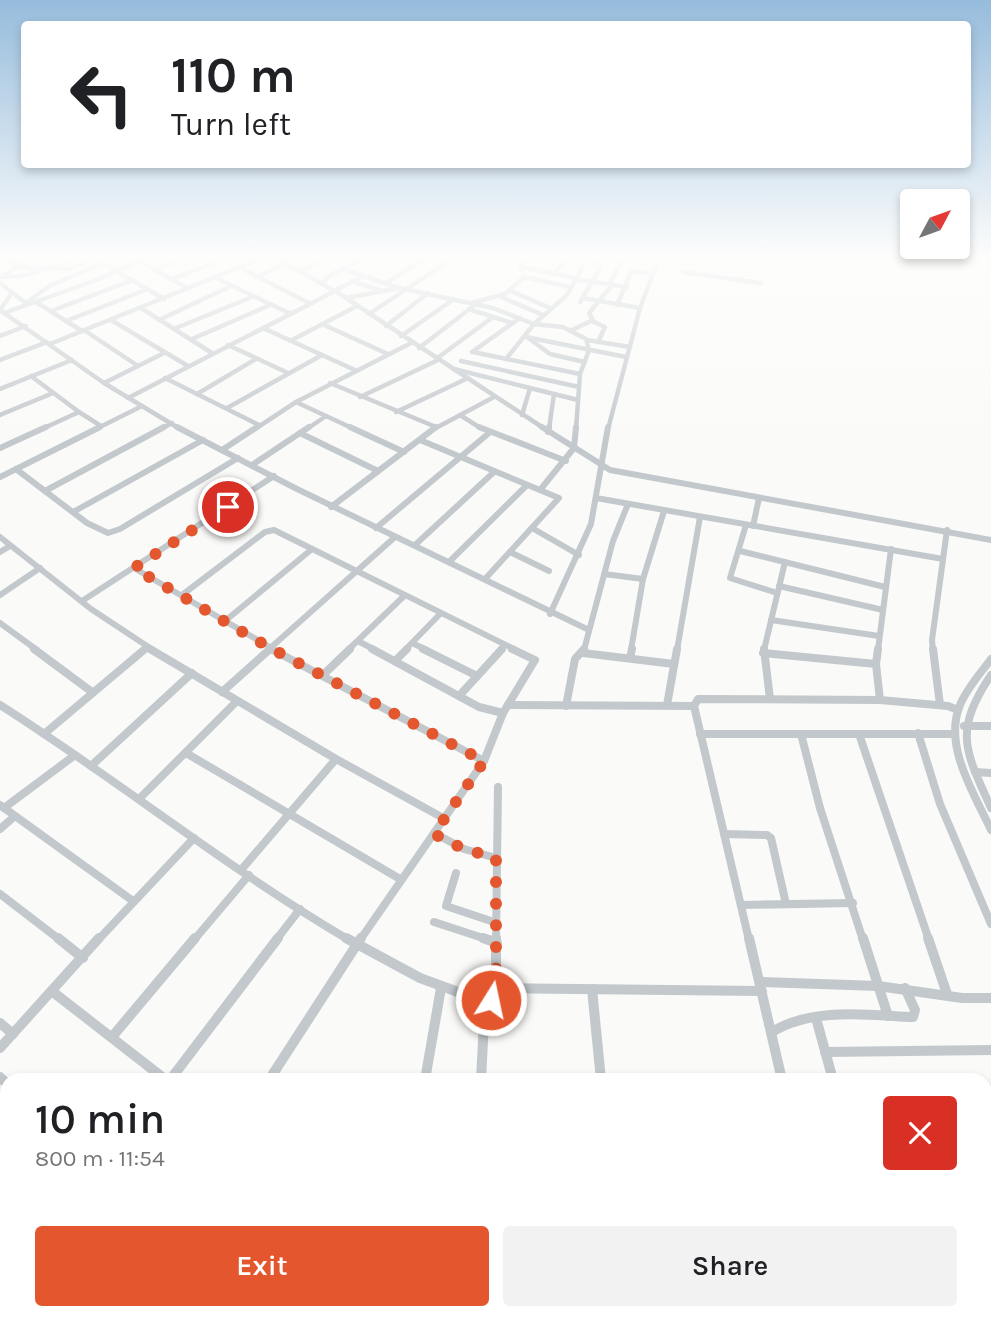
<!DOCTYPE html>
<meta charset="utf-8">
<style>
:root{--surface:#fff;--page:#f2f2f2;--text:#202124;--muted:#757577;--accent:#e4572e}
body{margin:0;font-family:Karla,sans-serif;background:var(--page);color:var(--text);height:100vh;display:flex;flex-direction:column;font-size:26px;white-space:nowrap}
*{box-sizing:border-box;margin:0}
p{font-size:23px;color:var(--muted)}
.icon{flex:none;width:38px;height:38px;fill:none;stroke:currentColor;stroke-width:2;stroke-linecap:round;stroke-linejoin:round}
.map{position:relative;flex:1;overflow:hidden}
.side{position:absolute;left:0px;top:1073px;width:992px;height:247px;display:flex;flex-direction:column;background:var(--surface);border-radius:21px 21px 0 0;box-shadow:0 4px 10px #0003}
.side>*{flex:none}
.hud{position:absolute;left:21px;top:21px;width:950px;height:147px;border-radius:7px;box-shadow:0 4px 10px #0003;background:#fff;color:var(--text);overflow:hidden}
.needle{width:46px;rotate:49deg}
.buttons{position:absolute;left:900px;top:189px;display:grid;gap:14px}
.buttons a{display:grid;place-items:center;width:70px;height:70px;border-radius:7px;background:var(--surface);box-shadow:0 4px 10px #0003;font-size:35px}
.pin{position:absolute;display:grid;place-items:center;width:60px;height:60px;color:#fff;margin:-30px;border:4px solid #fff;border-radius:50%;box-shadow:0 2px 7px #0007}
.me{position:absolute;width:77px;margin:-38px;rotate:10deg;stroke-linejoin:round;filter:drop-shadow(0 0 5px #0008)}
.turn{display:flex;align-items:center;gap:24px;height:147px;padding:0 35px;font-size:32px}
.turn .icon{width:91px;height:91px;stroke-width:2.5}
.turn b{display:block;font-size:49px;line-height:60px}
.round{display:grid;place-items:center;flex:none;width:74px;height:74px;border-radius:7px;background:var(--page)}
.head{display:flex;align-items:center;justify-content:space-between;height:119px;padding:0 35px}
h1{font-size:42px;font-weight:600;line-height:52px}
.action{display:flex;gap:14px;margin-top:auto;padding:14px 35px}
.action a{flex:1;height:80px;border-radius:7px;background:var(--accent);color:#fff;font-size:28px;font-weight:600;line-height:80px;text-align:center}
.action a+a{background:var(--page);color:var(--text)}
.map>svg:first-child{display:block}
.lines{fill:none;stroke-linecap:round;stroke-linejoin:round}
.street-far3{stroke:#c3c8cc;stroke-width:4.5}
.street-far2{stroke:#c3c8cc;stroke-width:6}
.street-far1{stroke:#c3c8cc;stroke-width:8}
.street{stroke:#c3c8cc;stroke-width:10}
.route{stroke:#e4572e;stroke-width:12;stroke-dasharray:0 21.6}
</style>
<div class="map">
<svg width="991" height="1318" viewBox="0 0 991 1318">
<rect width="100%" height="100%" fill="#fafaf8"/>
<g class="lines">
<!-- street-far3 -->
<g class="street-far3">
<polyline points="3,258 20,267 69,269 95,258"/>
<polyline points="276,258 340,294 545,429"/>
<polyline points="139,261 189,289"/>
<polyline points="595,265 603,258"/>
<polyline points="56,267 75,258"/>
<polyline points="521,267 576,278"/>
<polyline points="241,268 309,303"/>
<polyline points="343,269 399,288 493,308 534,324 563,327 586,339 589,350 580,374 576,429"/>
<polyline points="155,270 186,258"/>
<polyline points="522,270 520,266 527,258"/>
<polyline points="299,272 325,258"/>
<polyline points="684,272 760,283"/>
<polyline points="553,274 565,261 563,258"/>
<polyline points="3,276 31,258"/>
<polyline points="0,277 20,276 44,270"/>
<polyline points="256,277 285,264"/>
<polyline points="524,277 571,287"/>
<polyline points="216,278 289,313"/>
<polyline points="172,279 227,258"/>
<polyline points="575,279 627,287"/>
<polyline points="351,281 382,291"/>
<polyline points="0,283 27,304"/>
<polyline points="386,283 426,258"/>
<polyline points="322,284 329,276 363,258"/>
<polyline points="609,285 623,258"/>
<polyline points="334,291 363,276"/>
<polyline points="511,291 550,308"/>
<polyline points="501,297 543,315"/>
<polyline points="346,298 399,288"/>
<polyline points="583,298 640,308"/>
<polyline points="36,302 82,331"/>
<polyline points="580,302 601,267"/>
<polyline points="26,303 51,285 103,263 164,299"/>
<polyline points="471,303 505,294 524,277"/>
<polyline points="617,305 631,272 652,273"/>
<polyline points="141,308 212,353"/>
<polyline points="469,309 512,323"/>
<polyline points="0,310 104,383 180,429"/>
<polyline points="0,310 12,293"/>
<polyline points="51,311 133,280"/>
<polyline points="4,313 99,279 145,258"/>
<polyline points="369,314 453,258"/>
<polyline points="111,320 188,366"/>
<polyline points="159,320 231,286"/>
<polyline points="66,321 148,289"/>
<polyline points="592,321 605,327 598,342"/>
<polyline points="322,324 388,354"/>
<polyline points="386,326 428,293"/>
<polyline points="176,328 252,297"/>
<polyline points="263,328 355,370"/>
<polyline points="84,330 138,366"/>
<polyline points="572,330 593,320 589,313 612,285"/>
<polyline points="0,336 26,326"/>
<polyline points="401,336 454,299"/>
<polyline points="526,337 626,357"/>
<polyline points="527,337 550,354 585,362"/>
<polyline points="192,339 270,305"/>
<polyline points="587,340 630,347"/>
<polyline points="290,341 357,306"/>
<polyline points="50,344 262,258"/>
<polyline points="228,345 288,373"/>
<polyline points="419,348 476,304"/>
<polyline points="472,352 520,318"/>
<polyline points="473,352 580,374"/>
<polyline points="436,359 493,317"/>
<polyline points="506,359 534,324 567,295 583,266"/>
<polyline points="0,360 47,342"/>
<polyline points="461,361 579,387"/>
<polyline points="454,369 530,388 522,415"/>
<polyline points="31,376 79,412 42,429"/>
<polyline points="165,378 259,425"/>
<polyline points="104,383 164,353"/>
<polyline points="330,383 436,427"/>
<polyline points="530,388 578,400"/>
<polyline points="0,389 72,360"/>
<polyline points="197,394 256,359"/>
<polyline points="360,397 438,360"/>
<polyline points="128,398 335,291"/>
<polyline points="296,402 354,429"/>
<polyline points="227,408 322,355"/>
<polyline points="79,412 101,426"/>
<polyline points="396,412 466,379"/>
<polyline points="0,415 53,393"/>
<polyline points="460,415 482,429"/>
<polyline points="96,429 142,406"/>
<polyline points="161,429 172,423"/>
<polyline points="255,429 296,402 411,343"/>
<polyline points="307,429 326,416"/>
<polyline points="434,429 494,397"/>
<polyline points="549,429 554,394"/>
<polyline points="608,429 640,308 659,258"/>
</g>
<!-- street-far2 -->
<g class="street-far2">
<polyline points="177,427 297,489 589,630"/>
<polyline points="350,427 404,452"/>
<polyline points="479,427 566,461"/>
<polyline points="542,427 610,470 991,540"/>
<polyline points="548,432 549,427"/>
<polyline points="300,433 378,471"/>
<polyline points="420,440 559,498 485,579"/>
<polyline points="0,448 46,427"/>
<polyline points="222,450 257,427"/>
<polyline points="252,465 309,427"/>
<polyline points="16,469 87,523 108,533 120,529 238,458"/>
<polyline points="0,477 100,427"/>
<polyline points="540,490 574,448 576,427"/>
<polyline points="45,491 164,427"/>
<polyline points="596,498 943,559"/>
<polyline points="331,507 436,427"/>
<polyline points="73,512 203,440"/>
<polyline points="746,525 730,578 777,593"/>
<polyline points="753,526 759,498"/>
<polyline points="376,528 489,433"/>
<polyline points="532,528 579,555"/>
<polyline points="0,537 91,609 153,650"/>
<polyline points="415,545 494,472"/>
<polyline points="740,551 885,587"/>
<polyline points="0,552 10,546"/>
<polyline points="510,552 549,571"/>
<polyline points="449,562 527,485"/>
<polyline points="134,568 275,650"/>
<polyline points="604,574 643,579"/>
<polyline points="779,586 883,610"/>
<polyline points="0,595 40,568"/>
<polyline points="182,595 265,532 274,530 516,650"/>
<polyline points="82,601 274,476"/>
<polyline points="550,614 591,524 608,427"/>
<polyline points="771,620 879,636"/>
<polyline points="225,621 312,549"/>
<polyline points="0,623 37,650"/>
<polyline points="358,641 375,650"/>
<polyline points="412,643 427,650"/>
<polyline points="143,650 147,647"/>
<polyline points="268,650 395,537"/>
<polyline points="348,650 404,596"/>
<polyline points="405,650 440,614"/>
<polyline points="500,650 505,645"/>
<polyline points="584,650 613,541 628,504"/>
<polyline points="631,650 643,579 664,511"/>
<polyline points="677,650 700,517"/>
<polyline points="764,650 785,562"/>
<polyline points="878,650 891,549"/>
<polyline points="933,650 932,640 947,530"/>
</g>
<!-- street-far1 -->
<g class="street-far1">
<polyline points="34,649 92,692"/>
<polyline points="150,649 336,759 445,819"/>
<polyline points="271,649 484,761"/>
<polyline points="372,649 479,707 503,713"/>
<polyline points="423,649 477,676"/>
<polyline points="764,649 770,699"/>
<polyline points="878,649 876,664 880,700"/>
<polyline points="933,649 940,705"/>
<polyline points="583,653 674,664"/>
<polyline points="763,653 876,664"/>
<polyline points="630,658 632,649"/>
<path d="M991,659C980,674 967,688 960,705C943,746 974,793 991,830"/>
<polyline points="395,661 407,649"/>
<polyline points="323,675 350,649"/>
<path d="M991,675C953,732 965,750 991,808"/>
<polyline points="222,692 270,649"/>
<polyline points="459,696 502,649"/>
<path d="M0,705C118,780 228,869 349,940"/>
<polyline points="508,705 694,706 698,699 880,700 948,706 958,710"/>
<polyline points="667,705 677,649"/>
<polyline points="566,706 575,659 584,649"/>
<polyline points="694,706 749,940"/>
<polyline points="964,726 991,726"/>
<polyline points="918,733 940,804 991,924"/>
<polyline points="44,734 145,649"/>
<polyline points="700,734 954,734"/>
<polyline points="801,734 820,808 863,940"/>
<polyline points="859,734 929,940"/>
<polyline points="186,753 400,879"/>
<polyline points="91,766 192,673"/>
<polyline points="975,772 991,773"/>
<polyline points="139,799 237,701"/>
<polyline points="0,805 133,901"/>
<polyline points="4,808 75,755"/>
<polyline points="0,829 15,816"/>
<polyline points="434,833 464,849 496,858"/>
<polyline points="724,834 767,835 771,838 786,904"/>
<polyline points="241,870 336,759"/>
<polyline points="456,873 446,906 497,923"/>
<polyline points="0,894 60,940"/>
<polyline points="741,905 853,903"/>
<polyline points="434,922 489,940"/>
<polyline points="98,940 194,838"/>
<polyline points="194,940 249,875"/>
<polyline points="276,940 300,909"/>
<polyline points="360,940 484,761 503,713 535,660 512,649"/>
<polyline points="496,940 498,787"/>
</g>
<!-- street -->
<g class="street">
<polyline points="58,938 83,958"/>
<polyline points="346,938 420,978 485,1002"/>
<polyline points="483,938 497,943"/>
<polyline points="749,938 782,1080"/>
<polyline points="863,938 888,1016"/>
<polyline points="928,938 947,994"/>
<polyline points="760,982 878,986 962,998 991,998"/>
<polyline points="496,988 762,991"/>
<polyline points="592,989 601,1080"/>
<polyline points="53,992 166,1080"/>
<polyline points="485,1002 491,1000 496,988 496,938"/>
<polyline points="816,1018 833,1080"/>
<polyline points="0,1023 13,1034"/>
<path d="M772,1032C812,1007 868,1015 913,1017L915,1010L905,988"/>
<polyline points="112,1037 195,938"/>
<polyline points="0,1048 99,938"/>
<polyline points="825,1052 991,1050"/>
<polyline points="0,1077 7,1084"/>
<polyline points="170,1080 278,938"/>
<polyline points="269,1080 361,938"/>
<polyline points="425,1080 441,988"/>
<polyline points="481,1080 485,1002"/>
<polyline points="985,1106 991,1106"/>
<polyline points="985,1163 991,1163"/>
<polyline points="985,1228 991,1228"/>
<polyline points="0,1244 7,1250"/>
<polyline points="985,1297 991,1297"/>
<polyline points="74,1312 80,1318"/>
<polyline points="624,1312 625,1318"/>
<polyline points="834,1312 835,1318"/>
<polyline points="10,1318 14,1312"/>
<polyline points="97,1318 99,1312"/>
<polyline points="396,1318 397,1312"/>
</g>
</g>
<!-- sky -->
<linearGradient id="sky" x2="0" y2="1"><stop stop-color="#96bcdc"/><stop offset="0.58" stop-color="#fdfdfc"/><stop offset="1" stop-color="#fdfdfc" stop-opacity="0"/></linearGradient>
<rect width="991" height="443" fill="url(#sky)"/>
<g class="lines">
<!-- route -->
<polyline class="route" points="228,507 134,568 270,648 484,761 434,834 464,849 496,858 496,988 491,1000"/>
</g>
</svg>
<div class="buttons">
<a><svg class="needle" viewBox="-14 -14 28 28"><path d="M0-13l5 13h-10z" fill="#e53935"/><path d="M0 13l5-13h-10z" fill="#757577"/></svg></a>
</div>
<div class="pin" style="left:228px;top:507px;background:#d93025"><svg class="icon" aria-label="arrive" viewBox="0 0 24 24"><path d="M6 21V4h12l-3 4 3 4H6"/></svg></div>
<svg class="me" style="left:491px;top:1000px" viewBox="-20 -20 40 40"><circle r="17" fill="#e4572e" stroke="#fff" stroke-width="3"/><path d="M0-11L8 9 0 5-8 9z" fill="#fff"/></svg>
<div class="hud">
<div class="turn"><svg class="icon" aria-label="left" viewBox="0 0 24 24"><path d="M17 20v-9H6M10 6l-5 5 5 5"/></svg><div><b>110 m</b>Turn left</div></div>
</div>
<section class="side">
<div class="head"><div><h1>10 min</h1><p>800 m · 11:54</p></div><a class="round" style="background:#d93025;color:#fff"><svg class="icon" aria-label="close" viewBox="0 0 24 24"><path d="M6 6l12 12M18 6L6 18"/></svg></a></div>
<div class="action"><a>Exit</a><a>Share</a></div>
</section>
</div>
